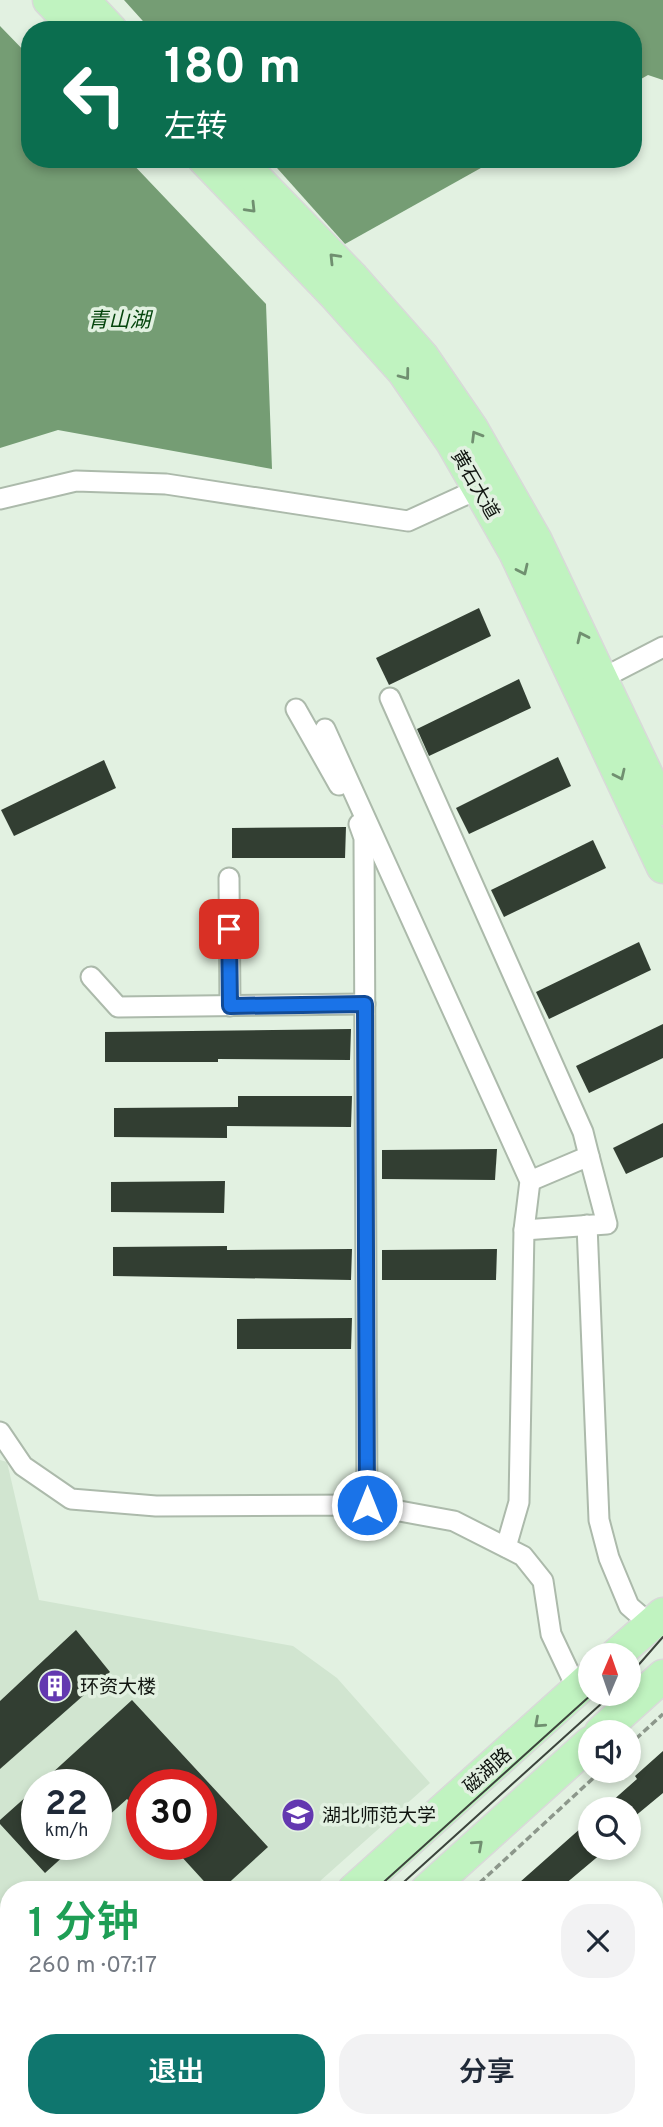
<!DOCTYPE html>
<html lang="zh">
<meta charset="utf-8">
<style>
:root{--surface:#fff;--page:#f2f2f3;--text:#1f2937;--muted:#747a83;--accent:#0f766e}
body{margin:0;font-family:Overpass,"Noto Sans SC",sans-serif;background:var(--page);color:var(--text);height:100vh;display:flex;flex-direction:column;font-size:26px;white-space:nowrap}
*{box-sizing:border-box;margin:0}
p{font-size:23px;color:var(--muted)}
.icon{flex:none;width:38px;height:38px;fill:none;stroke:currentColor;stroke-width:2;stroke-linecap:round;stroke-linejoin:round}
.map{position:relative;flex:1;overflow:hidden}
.sheet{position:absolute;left:0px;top:1881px;width:663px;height:247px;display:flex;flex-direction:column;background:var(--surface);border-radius:28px 28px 0 0;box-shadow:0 4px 10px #0003}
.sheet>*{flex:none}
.banner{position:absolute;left:21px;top:21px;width:621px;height:147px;border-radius:28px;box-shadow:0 4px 10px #0003;background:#0b6e4f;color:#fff;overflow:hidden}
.needle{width:46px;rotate:2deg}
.tools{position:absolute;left:578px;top:1643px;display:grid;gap:14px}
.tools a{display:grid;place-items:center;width:63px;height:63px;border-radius:50%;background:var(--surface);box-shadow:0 4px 10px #0003;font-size:35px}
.speed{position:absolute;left:21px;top:1769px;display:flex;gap:14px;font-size:35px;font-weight:700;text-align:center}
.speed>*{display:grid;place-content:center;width:91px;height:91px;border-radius:50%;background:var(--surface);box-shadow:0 4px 10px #0003;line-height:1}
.speed small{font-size:18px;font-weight:400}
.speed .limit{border:10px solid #d22;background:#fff;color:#111}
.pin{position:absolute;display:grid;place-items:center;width:60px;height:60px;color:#fff;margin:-30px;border-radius:14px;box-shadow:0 4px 10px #0006}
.me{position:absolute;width:77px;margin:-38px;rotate:0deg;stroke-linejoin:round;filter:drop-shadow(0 0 5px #0008)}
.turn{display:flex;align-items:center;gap:24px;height:147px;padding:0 28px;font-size:32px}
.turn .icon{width:91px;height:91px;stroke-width:2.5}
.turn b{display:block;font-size:49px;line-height:60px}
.round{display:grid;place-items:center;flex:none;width:74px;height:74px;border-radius:28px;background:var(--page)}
.headline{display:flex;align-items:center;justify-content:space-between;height:119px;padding:0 28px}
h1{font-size:42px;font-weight:600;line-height:52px;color:#1e9e55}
.cta{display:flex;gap:14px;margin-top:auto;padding:14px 28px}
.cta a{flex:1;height:80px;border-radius:28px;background:var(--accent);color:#fff;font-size:28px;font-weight:600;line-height:80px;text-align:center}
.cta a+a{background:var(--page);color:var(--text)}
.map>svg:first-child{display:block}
.built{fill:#d1e5d0;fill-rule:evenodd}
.water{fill:#759d74}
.building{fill:#323e32}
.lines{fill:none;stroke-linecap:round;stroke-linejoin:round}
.service-casing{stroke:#acbaab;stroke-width:13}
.minor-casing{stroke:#acbaab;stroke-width:23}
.primary-casing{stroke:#d9d9d9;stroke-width:35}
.path{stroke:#8c978b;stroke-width:3.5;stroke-dasharray:7 3.5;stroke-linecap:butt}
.service{stroke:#fff;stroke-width:10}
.minor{stroke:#fff;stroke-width:19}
.primary{stroke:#c0f3c0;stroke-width:32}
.tram{stroke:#3c443c;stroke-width:2}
.oneway{stroke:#708f70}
.route-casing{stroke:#114b97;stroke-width:18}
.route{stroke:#1a73e8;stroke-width:12}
.labels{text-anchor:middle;stroke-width:7;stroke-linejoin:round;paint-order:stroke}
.street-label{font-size:19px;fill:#0f140f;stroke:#e2f1e1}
.poi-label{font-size:19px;fill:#0f140f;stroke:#e2f1e1;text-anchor:start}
.water-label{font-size:21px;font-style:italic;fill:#05450d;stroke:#e2f1e1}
</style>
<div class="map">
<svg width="663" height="2127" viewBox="0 0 663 2127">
<rect width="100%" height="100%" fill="#e2f1e1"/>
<!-- built -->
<g class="built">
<path d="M0,1460L7,1462L39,1600L293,1646L337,1678L430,1783L310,1890H9V2119H53L45,2127H0ZM37,1785H96V1844H37ZM142,1785H201V1844H142Z"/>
<polygon points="380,2119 428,2119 435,2127 371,2127"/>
</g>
<!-- water -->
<g class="water">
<polygon points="124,0 663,0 663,80 648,75 634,83 634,30 151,30"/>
<polygon points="0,26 30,57 30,159 128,159 266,304 272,469 58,430 0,448"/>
<polygon points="269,159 497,159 345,244"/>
</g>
<!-- building -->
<g class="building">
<polygon points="479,608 491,636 389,685 376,658"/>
<polygon points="519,679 531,708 429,756 417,729"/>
<polygon points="558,757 571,786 469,834 456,808"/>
<polygon points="104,760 116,788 14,836 1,810"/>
<polygon points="346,827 345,858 232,858 232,828"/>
<polygon points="593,840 606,868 504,917 491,890"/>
<polygon points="639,942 651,970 549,1019 536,992"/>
<polygon points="663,1024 663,1058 589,1093 576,1066"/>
<polygon points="351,1029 350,1060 218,1059 218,1062 105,1062 105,1032"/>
<polygon points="238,1096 352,1096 351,1127 227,1126 227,1138 114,1137 114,1108 238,1107"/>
<polygon points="663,1123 663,1157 626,1174 613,1148"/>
<polygon points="497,1149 495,1180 382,1179 382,1150"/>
<polygon points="225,1181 224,1213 111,1212 111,1182"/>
<polygon points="227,1246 227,1250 352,1249 351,1280 113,1276 113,1247"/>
<polygon points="497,1249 496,1280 382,1280 382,1250"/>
<polygon points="352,1318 351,1349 237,1349 237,1319"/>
<polygon points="76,1630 110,1672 0,1769 0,1701"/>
<polygon points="132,1700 268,1847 221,1890 212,1890 170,1844 201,1844 201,1785 142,1785 142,1814 127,1799 96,1827 96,1785 39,1785"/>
<polygon points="663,1751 663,1793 628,1822 628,1810 602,1810 637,1779 635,1776"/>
<polygon points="37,1787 37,1844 77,1844 45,1873 0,1824 0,1820"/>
<polygon points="590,1820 590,1848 608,1848 558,1890 511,1890"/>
</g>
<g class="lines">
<defs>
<g id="service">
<polyline points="0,1947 9,1955"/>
<polyline points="0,2007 9,2016"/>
</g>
<g id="minor">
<polyline points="0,499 76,481 166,484 408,521 487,485"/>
<polyline points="601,679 663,647"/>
<polyline points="390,698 583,1132 589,1156"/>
<polyline points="296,709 339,785"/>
<polyline points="325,729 530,1181 524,1230 519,1502 506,1547"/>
<polyline points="359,824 364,838 367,1505"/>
<polyline points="229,878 230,1006"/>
<polyline points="91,977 118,1007 365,1004"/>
<polyline points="587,1225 599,1520 609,1558 629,1606 651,1625"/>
<polyline points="524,1230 607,1224 589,1156 530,1181"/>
<polyline points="0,1432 23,1466 71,1499 156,1506 367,1505 454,1521 523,1556 543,1581 551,1634 577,1689"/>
</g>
<g id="primary">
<polyline points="49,0 78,30"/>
<polyline points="83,0 111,30"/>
<polyline points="204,159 335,295 403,371 452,442 515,552 663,867"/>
<polyline points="237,159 353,278 422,356 472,429 536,541 663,809"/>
<polyline points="615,1656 663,1614"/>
<polyline points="601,1732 663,1676"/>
<polyline points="354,1890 590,1678"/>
<polyline points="427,1890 590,1743"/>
<polyline points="92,2127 101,2119"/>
<polyline points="162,2127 170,2119"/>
</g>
</defs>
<!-- service casing -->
<use href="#service" class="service-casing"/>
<!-- minor casing -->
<use href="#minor" class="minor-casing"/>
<!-- primary casing -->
<use href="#primary" class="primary-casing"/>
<!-- path -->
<g class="path">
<polyline points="628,1746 663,1714"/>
<polyline points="472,1890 601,1771"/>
<polyline points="203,2119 210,2127"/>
<polyline points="214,2127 223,2119"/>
</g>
<!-- service -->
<use href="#service" class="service"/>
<!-- minor -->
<use href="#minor" class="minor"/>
<!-- primary -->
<use href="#primary" class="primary"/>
<!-- tram -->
<g class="tram">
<polyline points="628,1677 663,1637"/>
<polyline points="375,1890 592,1694"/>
<polyline points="395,1890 612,1694"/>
<polyline points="112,2127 121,2119"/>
<polyline points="132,2127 141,2119"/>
</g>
</g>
<!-- one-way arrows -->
<defs><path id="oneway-chevron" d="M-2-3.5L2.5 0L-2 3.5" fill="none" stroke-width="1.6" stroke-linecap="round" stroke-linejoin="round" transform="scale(1.75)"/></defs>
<g class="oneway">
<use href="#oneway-chevron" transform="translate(251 208) rotate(46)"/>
<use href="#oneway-chevron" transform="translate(334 258) rotate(-134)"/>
<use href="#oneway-chevron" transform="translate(405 375) rotate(53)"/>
<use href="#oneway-chevron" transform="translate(476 436) rotate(-121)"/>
<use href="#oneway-chevron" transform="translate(523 570) rotate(65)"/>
<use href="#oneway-chevron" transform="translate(582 637) rotate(-115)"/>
<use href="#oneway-chevron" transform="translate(620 775) rotate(65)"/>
<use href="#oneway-chevron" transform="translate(539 1723) rotate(138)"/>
<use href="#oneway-chevron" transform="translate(478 1845) rotate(-42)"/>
</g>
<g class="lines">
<defs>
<polyline id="route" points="229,929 230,1006 365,1004 367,1505"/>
</defs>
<!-- route casing -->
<use href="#route" class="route-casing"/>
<!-- route -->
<use href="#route" class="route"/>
</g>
<!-- icons -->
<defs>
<symbol id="building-disc" viewBox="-11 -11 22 22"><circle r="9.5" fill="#6338b0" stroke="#e2f1e1"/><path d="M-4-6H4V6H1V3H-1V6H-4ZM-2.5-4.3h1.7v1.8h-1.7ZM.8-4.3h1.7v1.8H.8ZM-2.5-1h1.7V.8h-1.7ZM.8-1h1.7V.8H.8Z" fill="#fff"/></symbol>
<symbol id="university-disc" viewBox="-11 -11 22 22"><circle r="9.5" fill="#6338b0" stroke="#e2f1e1"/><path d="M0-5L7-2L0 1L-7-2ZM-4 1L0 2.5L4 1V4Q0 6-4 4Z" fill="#fff"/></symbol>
</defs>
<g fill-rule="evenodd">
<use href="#building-disc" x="36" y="1667" width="38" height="38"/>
<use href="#university-disc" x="279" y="1796" width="38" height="38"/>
</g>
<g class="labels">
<!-- street labels -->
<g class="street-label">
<text transform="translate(476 484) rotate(60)" y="7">黄石大道</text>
<text transform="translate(487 1770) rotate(-42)" y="7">磁湖路</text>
</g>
<!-- poi labels -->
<g class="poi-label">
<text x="80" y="1693">环资大楼</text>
<text x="322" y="1822">湖北师范大学</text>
</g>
<!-- water labels -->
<g class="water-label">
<text x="119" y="327">青山湖</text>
</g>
</g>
</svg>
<div class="tools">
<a><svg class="needle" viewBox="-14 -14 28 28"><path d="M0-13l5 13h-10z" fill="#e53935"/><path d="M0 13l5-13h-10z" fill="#747a83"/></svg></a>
<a><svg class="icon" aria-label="sound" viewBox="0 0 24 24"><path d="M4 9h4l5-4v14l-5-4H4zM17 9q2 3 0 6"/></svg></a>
<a><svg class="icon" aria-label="search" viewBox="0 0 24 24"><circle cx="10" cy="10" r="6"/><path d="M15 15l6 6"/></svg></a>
</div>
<div class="speed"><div>22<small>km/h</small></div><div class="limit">30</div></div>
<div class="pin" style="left:229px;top:929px;background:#d93025"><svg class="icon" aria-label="arrive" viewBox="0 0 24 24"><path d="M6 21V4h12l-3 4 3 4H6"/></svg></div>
<svg class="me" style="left:367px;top:1505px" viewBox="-20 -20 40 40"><circle r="17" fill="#1a73e8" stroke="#fff" stroke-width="3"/><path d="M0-11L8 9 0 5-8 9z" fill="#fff"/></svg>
<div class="banner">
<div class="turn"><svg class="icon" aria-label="left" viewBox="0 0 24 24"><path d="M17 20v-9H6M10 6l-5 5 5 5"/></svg><div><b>180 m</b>左转</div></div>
</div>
<section class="sheet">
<div class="headline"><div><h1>1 分钟</h1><p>260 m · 07:17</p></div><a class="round"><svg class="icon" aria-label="close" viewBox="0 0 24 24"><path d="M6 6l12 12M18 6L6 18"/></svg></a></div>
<div class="cta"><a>退出</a><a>分享</a></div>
</section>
</div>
